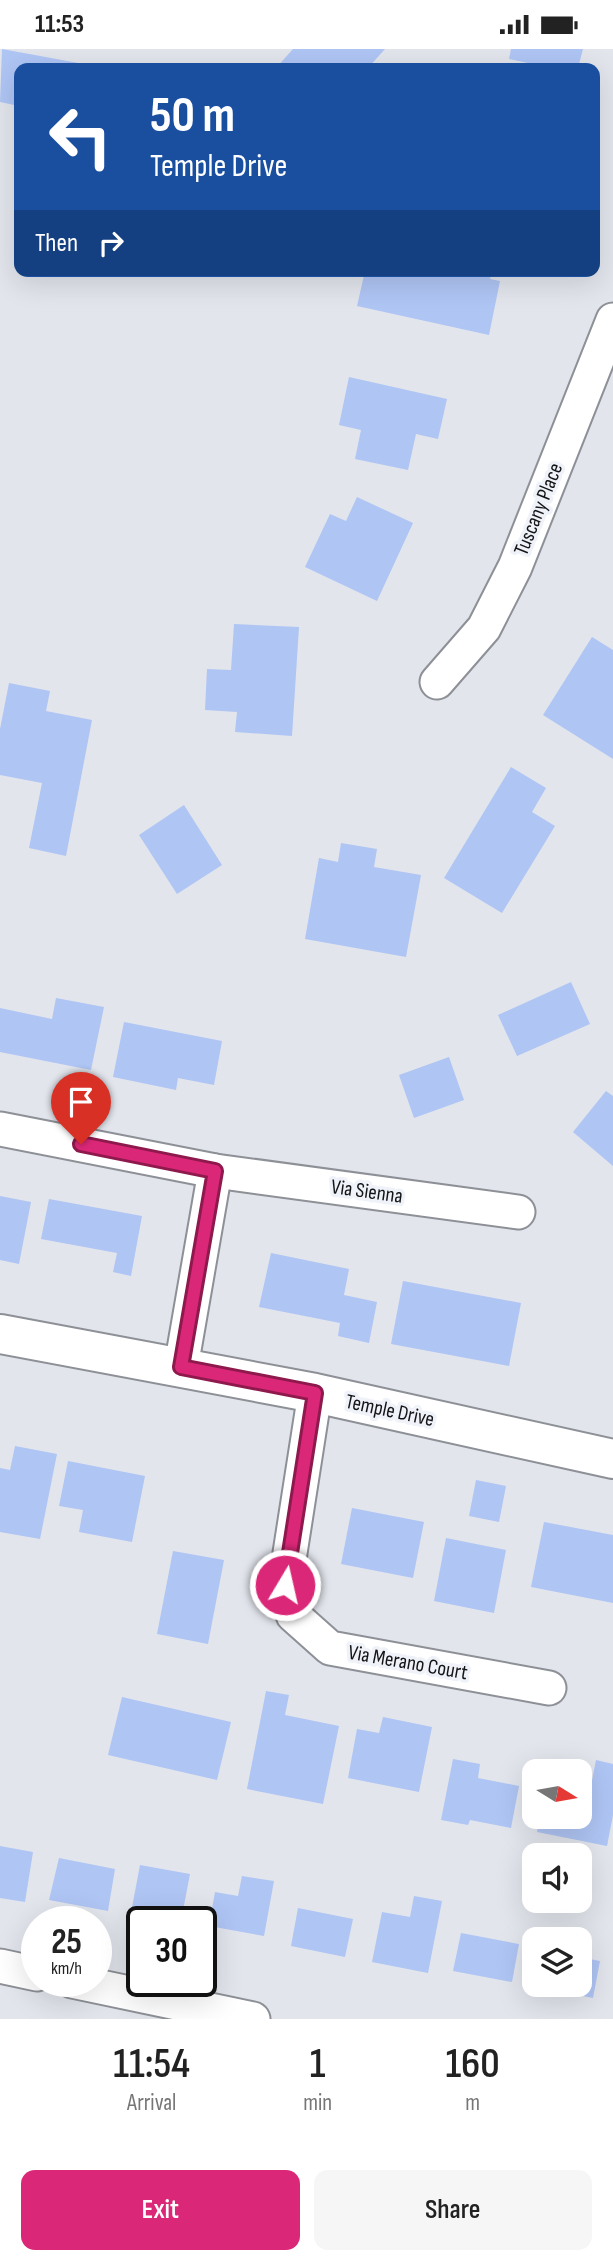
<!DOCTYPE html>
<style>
:root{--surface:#fff;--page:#f6f6f6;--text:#222;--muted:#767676;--accent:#db2777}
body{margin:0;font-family:"Sofia Sans Condensed",sans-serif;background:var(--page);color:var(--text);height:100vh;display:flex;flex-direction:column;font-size:26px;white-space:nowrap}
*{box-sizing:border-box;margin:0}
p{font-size:23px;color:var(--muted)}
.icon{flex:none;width:38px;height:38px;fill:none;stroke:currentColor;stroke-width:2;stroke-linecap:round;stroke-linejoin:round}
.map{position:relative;height:1970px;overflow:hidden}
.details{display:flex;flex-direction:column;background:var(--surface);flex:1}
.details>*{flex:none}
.banner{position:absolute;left:14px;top:14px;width:586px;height:214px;border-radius:14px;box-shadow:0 7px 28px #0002;background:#1a4fa0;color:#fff;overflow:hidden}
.needle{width:46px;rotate:101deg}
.tools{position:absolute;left:522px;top:1710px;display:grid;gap:14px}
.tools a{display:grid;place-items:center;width:70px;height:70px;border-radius:14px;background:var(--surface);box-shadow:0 7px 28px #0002;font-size:35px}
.speed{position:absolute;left:21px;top:1857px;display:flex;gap:14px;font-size:35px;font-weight:700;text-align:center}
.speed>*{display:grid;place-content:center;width:91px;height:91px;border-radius:50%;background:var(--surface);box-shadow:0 7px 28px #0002;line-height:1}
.speed small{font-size:18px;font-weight:400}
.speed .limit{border:4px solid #111;border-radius:10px;background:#fff;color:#111}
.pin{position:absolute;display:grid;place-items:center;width:60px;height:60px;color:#fff;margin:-72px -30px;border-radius:50% 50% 50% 0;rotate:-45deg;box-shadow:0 0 7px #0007}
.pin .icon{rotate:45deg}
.me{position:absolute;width:77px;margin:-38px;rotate:9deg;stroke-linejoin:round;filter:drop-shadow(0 0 5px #0008)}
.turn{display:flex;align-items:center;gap:24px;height:147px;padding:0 21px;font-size:32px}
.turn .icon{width:91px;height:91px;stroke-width:2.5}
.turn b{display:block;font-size:49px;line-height:60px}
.then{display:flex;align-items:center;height:66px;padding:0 21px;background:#0003;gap:14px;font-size:26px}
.eta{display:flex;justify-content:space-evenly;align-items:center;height:119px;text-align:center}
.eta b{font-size:42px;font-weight:600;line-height:49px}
.action{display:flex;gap:14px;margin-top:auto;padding:14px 21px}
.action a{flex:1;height:80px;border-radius:14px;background:var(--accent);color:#fff;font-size:28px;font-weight:600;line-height:80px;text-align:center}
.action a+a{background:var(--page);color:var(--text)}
.status{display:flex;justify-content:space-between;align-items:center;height:49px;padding:0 35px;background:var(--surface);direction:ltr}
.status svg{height:19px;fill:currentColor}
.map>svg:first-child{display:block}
.building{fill:#afc5f4}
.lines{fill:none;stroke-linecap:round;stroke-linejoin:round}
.street-casing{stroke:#8d9096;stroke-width:37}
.secondary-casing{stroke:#8d9096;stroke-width:42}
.street{stroke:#fff;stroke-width:33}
.secondary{stroke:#fff;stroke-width:38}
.route-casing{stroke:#8e194d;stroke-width:18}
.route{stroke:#db2777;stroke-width:12}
.labels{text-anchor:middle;stroke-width:7;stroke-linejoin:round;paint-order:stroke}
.street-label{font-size:21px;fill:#131416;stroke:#eff2f9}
</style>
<div class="status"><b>11:53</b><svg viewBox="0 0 49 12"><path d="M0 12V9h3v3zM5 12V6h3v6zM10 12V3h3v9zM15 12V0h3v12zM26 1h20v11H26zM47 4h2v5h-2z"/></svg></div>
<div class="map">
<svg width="613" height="1970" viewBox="0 0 613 1970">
<rect width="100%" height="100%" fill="#e2e5ec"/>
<!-- building -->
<g class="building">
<polygon points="2,0 100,18 100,19 19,19 19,57 0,53"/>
<polygon points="293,0 385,0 368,19 276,19"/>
<polygon points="511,0 583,0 578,19 527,19 528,14 509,10"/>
<polygon points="365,222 492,222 490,230 500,232 489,286 357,257"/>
<polygon points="349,328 447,350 438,390 416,385 408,421 355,410 361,381 339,376"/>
<polygon points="357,448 413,474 377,552 305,518 330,465 346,472"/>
<polygon points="234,575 299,578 292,687 235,683 237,663 205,661 207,620 231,621"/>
<polygon points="592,588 613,601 613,710 543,666"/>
<polygon points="9,634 50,642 46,662 92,671 66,807 29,799 42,734 0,726 0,680"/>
<polygon points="511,718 546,739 532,763 555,777 502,864 444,829"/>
<polygon points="184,756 222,816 177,845 139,786"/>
<polygon points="341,794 377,800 374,818 421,826 406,908 305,890 319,809 338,813"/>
<polygon points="571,933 590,975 517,1007 498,966"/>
<polygon points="56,949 104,958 91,1021 0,1003 0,959 52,970"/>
<polygon points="124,973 222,992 214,1036 178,1029 176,1041 113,1028"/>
<polygon points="449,1008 464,1051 414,1069 399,1026"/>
<polygon points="606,1042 613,1047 613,1117 573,1083"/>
<polygon points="0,1147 31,1153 19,1215 0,1211"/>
<polygon points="49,1150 142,1167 131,1227 113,1223 117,1204 41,1190"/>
<polygon points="271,1204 349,1220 344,1246 377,1253 369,1294 338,1287 340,1274 259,1258"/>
<polygon points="403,1232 521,1254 509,1317 391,1295"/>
<polygon points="15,1397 57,1405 40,1490 0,1483 0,1419 10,1421"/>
<polygon points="68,1412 145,1427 132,1493 79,1483 83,1461 59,1457"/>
<polygon points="476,1431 506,1437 499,1473 469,1467"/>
<polygon points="352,1459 424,1473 413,1529 341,1515"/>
<polygon points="544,1473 613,1486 613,1554 531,1538"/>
<polygon points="446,1489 506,1501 494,1564 434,1552"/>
<polygon points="173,1502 224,1511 208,1595 157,1585"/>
<polygon points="266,1642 289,1646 285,1666 339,1677 323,1755 247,1740"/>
<polygon points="122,1648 231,1673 217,1731 108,1706"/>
<polygon points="383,1668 432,1678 419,1743 348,1729 357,1680 379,1684"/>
<polygon points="453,1710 480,1715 478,1729 519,1737 511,1779 470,1771 468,1776 441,1771"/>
<polygon points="596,1711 613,1715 613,1766 607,1797 537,1783 540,1768 579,1768 579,1745 589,1747"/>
<polygon points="0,1797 33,1803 25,1853 0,1849"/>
<polygon points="59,1809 115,1820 108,1862 49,1851"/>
<polygon points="140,1816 190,1825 181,1872 148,1872 130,1869"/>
<polygon points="242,1827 274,1832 264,1887 209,1877 215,1843 238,1847"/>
<polygon points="414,1847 442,1852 428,1924 372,1913 382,1863 410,1868"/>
<polygon points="298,1859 353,1870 345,1908 291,1897"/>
<polygon points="461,1884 519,1895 512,1933 453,1922"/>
<polygon points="579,1908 600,1912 593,1949 537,1938 538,1936 579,1936"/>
</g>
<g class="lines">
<defs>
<g id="street">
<polyline points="437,633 484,579 515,518 613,271"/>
<polyline points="0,1080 215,1122 518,1163"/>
<polyline points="181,1318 215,1122"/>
<polyline points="315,1344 285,1536 293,1566 330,1599 549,1639"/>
<polyline points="0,1917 37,1925"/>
<polyline points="72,1932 253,1970"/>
</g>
<polyline id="secondary" points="0,1285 315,1344 613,1410"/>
</defs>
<!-- street casing -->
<use href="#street" class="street-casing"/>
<!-- secondary casing -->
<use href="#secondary" class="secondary-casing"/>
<!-- street -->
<use href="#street" class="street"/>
<!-- secondary -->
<use href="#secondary" class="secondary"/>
</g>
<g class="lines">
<defs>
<polyline id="route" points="81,1095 215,1122 181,1318 315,1344 285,1536"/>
</defs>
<!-- route casing -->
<use href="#route" class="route-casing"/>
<!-- route -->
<use href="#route" class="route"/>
</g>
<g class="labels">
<!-- street labels -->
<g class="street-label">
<text transform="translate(538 460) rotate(-68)" y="7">Tuscany Place</text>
<text transform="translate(367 1142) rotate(8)" y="7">Via Sienna</text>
<text transform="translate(390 1361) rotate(12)" y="7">Temple Drive</text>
<text transform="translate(408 1613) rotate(10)" y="7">Via Merano Court</text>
</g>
</g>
</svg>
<div class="tools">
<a><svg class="needle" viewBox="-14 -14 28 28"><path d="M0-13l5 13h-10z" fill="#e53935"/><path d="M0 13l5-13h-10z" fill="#767676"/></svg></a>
<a><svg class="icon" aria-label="sound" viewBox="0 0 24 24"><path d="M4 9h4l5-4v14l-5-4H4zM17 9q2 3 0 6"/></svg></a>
<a><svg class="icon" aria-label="layers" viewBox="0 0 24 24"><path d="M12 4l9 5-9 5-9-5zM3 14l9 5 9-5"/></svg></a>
</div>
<div class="speed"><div>25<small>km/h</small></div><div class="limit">30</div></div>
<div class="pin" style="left:81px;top:1095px;background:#d93025"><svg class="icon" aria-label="arrive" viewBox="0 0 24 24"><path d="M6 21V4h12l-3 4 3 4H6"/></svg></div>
<svg class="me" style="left:285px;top:1536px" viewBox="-20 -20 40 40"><circle r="17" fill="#db2777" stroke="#fff" stroke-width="3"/><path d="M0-11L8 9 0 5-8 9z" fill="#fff"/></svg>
<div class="banner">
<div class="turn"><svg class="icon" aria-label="left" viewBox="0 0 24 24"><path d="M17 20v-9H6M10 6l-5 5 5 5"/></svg><div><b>50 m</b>Temple Drive</div></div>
<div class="then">Then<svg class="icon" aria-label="right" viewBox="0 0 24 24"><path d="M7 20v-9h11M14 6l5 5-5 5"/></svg></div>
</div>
</div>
<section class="details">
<div class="eta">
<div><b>11:54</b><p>Arrival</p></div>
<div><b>1</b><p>min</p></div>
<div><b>160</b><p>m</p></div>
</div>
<div class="action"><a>Exit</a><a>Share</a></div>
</section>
